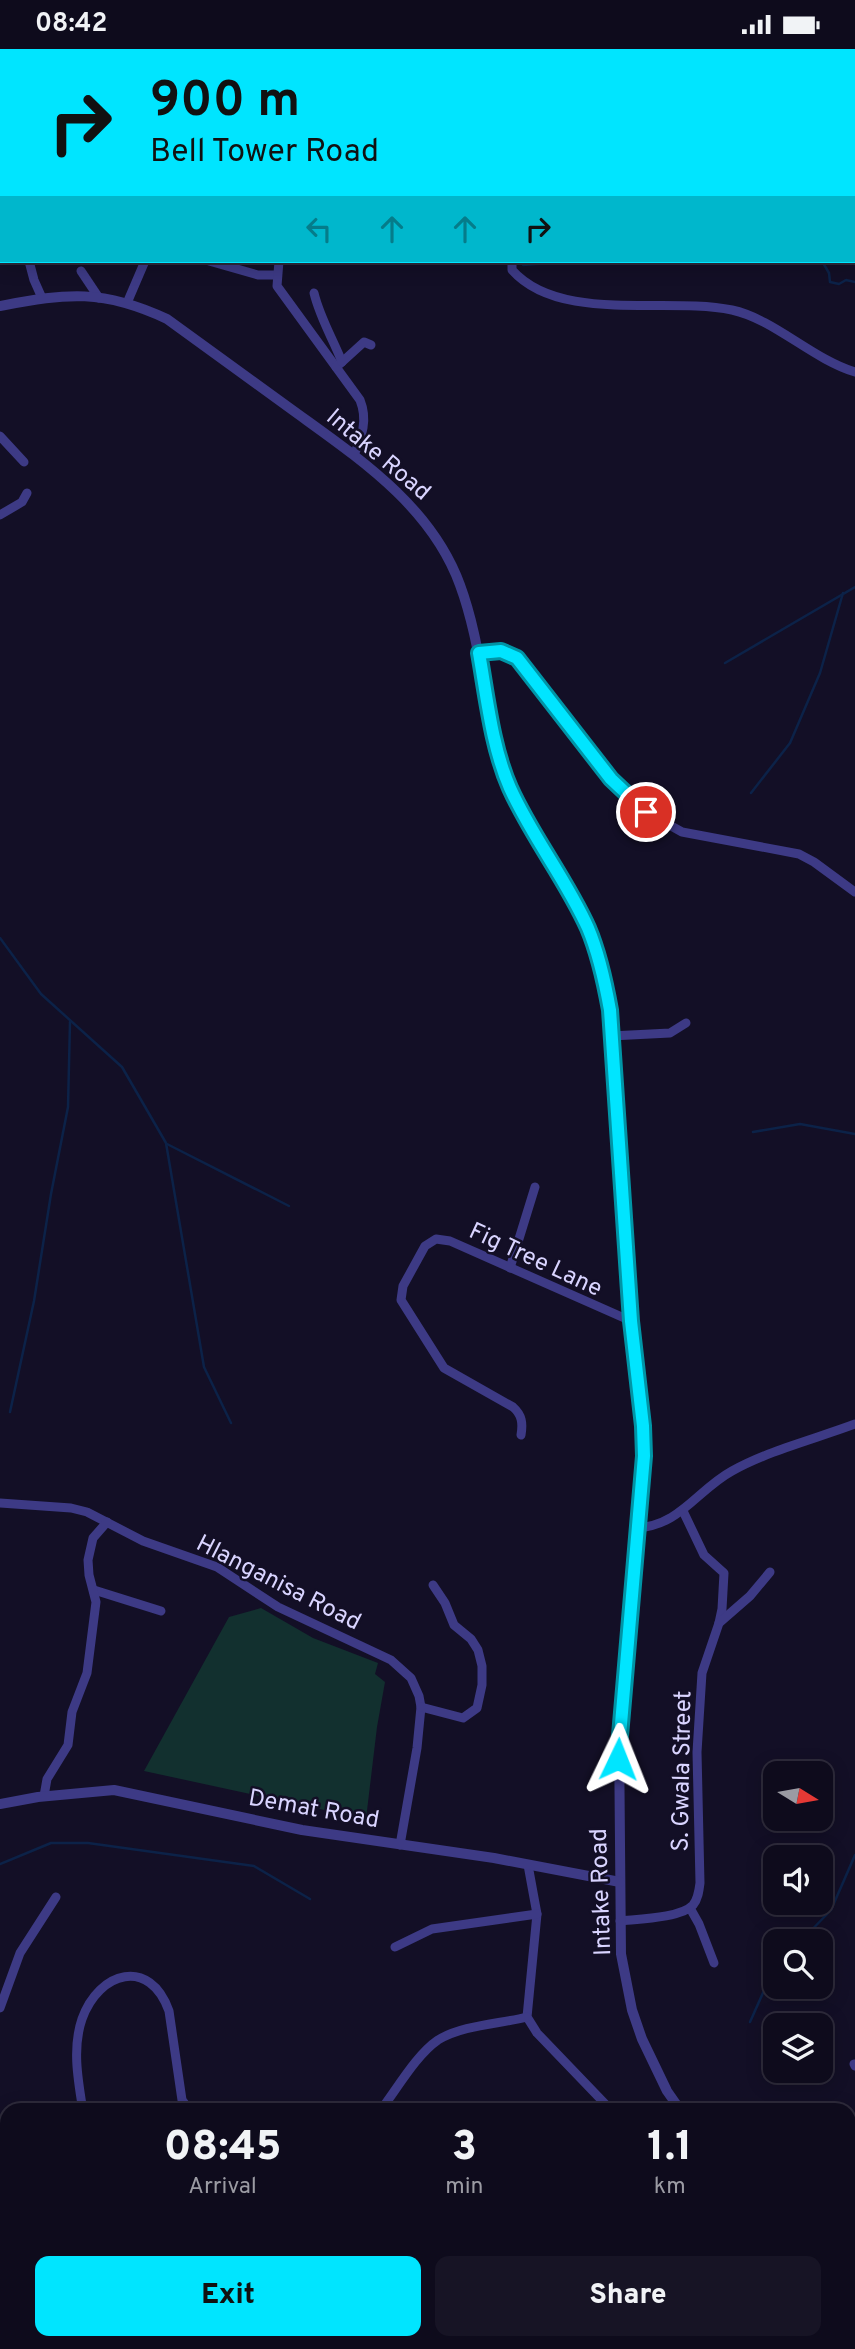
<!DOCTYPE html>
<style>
:root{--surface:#0e0b1c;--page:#171425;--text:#f1f3f6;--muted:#9b9ba3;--line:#2e2b3b;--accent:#00e5ff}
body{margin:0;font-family:Overpass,sans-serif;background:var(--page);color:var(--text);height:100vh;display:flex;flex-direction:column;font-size:26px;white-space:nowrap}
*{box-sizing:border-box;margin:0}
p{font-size:23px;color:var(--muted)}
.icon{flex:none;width:38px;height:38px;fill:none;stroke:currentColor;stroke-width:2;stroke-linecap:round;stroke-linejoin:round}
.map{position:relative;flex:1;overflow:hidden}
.sheet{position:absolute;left:0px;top:2054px;width:856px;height:247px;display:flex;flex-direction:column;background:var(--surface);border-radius:21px 21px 0 0;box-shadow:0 4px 18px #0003,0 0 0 2px var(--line)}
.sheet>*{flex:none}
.top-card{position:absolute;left:0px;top:0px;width:856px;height:214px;box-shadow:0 4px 18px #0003,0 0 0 2px var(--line);background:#00e5ff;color:#111;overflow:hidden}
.needle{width:46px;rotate:101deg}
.fabs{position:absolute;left:763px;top:1712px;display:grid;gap:14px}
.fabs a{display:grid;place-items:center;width:70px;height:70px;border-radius:14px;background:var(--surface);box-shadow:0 4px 18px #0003,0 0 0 2px var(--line);font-size:35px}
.pin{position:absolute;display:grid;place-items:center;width:60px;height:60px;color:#fff;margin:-30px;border:4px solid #fff;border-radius:50%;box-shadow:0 2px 7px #0007}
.me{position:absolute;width:77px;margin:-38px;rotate:2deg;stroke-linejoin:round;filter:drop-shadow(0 0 5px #0008)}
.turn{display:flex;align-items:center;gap:24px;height:147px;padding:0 35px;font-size:32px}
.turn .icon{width:91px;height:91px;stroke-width:2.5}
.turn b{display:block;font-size:49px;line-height:60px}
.lanes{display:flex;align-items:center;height:66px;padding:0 35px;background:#0003;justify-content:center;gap:35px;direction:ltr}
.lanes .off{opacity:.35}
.eta{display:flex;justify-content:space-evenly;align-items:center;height:119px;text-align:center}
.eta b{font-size:42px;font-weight:800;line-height:49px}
.cta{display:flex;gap:14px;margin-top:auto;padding:14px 35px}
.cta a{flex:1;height:80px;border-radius:14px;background:var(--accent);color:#111;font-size:28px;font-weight:800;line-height:80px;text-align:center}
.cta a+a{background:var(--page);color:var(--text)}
.status{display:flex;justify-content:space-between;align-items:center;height:49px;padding:0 35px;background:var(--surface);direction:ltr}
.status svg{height:19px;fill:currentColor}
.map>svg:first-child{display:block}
.green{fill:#12302f}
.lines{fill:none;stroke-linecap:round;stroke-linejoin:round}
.stream{stroke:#0c2248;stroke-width:2.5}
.minor{stroke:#3d3a85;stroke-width:9}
.tertiary{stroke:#3d3a85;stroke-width:10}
.route-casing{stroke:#0095a6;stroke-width:18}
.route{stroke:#00e5ff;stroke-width:12}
.labels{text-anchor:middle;stroke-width:5;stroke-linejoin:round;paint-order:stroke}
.street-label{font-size:24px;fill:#d9d4ff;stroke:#130f26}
</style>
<div class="status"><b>08:42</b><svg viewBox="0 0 49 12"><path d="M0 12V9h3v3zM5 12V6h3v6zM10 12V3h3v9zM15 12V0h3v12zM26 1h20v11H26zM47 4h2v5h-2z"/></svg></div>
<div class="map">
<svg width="855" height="2300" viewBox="0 0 855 2300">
<rect width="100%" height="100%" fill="#130f26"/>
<!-- green -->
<polygon class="green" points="261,1559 313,1589 378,1614 375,1625 385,1633 377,1678 366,1770 144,1722 229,1568"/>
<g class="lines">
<!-- stream -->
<g class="stream">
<polyline points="822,212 829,224 830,233 839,235 846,231 855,233"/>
<polyline points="523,216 576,212"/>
<polyline points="725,614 855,538"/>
<polyline points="751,744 790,694 820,624 843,544"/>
<polyline points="0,889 41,945 122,1018 166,1094 204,1318 231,1374"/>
<polyline points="753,1083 800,1075 855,1085"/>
<polyline points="167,1095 289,1157"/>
<polyline points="10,1363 34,1252 51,1145 68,1058 70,973"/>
<polyline points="0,1815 51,1794 88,1794 254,1817 310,1850"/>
<polyline points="801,1892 831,1861 855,1806"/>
<polyline points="750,1973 775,1917"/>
</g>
<!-- minor -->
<g class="minor">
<polyline points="687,0 692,2"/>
<polyline points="750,0 763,2"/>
<polyline points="421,2 421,0"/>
<polyline points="651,2 664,0"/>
<polyline points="818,2 819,0"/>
<polyline points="854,16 855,16"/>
<polyline points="0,119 2,118"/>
<polyline points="29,212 34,231 42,249"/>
<polyline points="209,212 258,226 276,226"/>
<path d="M279,212L277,237L360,351C368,371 362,387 354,406"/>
<path d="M512,212V221C560,275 667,247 732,261C774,270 812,310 855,323"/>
<polyline points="81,222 99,249"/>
<path d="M314,244C320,269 333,290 342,313L336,318"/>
<polyline points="127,254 145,212"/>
<polyline points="342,313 364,293 371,296"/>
<polyline points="0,387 24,413"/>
<polyline points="0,466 22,453 27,444"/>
<polyline points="479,605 501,602 517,609 611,730 646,763 682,783 799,805 814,813 855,843"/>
<polyline points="611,987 670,984 686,974"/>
<polyline points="510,1219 535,1138"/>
<path d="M521,1386C523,1374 522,1366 513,1358L444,1319L401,1251L403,1237L425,1197L436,1190L450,1192L631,1272"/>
<polyline points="0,1454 71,1459 87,1463 143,1492 217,1518 278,1558 391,1611 411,1629 419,1647 421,1658 417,1699 400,1796"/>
<polyline points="683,1462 704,1506 724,1524 722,1560 719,1574"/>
<path d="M636,1479C680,1477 697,1441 732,1422C770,1401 815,1390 855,1375"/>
<polyline points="94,1541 161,1562"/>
<polyline points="421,1658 463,1669 477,1659 482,1636 482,1617 478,1601 471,1590 454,1576 445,1554 433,1536"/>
<polyline points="44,1747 47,1730 68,1696 72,1663 87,1624 96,1553 89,1526 88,1511 93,1489 107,1473"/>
<polyline points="528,1816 537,1865 527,1968 537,1984 612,2062"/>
<polyline points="690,1859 699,1875 714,1914"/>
<path d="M620,1872C638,1870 681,1869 693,1856C698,1850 699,1842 700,1834L697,1703L702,1624L719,1574L750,1547L770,1523"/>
<polyline points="395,1898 432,1880 537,1865"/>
<polyline points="0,1959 20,1904 56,1848"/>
<polyline points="854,2015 855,2017"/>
<path d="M83,2062C78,2031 72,1999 82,1970C99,1922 150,1908 169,1962L182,2051L190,2062"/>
<path d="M380,2062C397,2040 416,2006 438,1991C463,1976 499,1975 527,1968"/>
<polyline points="849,2110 855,2107"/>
<polyline points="0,2137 7,2155"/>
<polyline points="93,2294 98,2300"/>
<polyline points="244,2294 254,2296 290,2294"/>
<polyline points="518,2294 539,2300"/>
<polyline points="0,2300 7,2290"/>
<polyline points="697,2300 706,2294"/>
</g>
<!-- tertiary -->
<g class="tertiary">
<path d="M0,257C68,244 103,240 167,270C208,300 250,330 291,360C357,408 431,456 460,536C484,601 484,672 509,736C527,786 562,828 586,875C600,902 605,932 610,961L631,1272L643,1377L644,1407L619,1684L621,1905L632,1961L642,1990L667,2042L681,2062"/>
<polyline points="0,1755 38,1748 114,1741 302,1781 494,1809 620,1833"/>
<polyline points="843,2294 846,2300"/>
</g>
</g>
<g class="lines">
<defs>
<path id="route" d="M618,1710L644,1407L643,1377L631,1272L610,961C605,933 599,905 588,879C566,830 532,788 510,739C492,698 487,649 479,604L501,602L517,609L611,730L646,763"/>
</defs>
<!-- route casing -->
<use href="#route" class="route-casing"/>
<!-- route -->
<use href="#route" class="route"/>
</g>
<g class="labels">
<!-- street labels -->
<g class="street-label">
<text transform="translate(379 405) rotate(40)" y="8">Intake Road</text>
<text transform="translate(536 1210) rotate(25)" y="8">Fig Tree Lane</text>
<text transform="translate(279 1533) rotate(27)" y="8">Hlanganisa Road</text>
<text transform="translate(681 1722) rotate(-89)" y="8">S. Gwala Street</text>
<text transform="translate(314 1759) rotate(10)" y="8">Demat Road</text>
<text transform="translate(600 1843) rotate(-92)" y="8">Intake Road</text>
</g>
</g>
</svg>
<div class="fabs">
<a><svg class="needle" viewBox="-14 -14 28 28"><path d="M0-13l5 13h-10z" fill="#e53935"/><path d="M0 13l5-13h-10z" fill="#9b9ba3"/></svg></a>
<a><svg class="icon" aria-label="sound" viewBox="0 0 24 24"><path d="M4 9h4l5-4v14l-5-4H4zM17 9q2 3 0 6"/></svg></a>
<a><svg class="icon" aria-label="search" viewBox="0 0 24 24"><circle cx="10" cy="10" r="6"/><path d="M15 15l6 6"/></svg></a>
<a><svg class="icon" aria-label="layers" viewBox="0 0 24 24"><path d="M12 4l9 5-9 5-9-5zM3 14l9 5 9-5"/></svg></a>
</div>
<div class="pin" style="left:646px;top:763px;background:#d93025"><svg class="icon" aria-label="arrive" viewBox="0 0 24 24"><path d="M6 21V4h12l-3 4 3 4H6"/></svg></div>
<svg class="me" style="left:618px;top:1710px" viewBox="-20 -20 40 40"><path d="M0-17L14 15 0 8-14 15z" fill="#00e5ff" stroke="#fff" stroke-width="4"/></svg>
<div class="top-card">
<div class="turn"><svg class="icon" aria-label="right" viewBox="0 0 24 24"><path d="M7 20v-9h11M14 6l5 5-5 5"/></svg><div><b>900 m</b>Bell Tower Road</div></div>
<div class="lanes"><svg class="icon off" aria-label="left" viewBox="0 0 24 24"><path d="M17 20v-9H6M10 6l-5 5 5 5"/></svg><svg class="icon off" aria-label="ahead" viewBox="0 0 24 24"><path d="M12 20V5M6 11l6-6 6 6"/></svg><svg class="icon off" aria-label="ahead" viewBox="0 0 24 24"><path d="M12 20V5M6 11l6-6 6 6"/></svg><svg class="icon" aria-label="right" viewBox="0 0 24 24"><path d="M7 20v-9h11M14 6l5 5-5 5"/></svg></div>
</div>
<section class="sheet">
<div class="eta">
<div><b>08:45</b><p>Arrival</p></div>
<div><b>3</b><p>min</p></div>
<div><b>1.1</b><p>km</p></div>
</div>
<div class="cta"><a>Exit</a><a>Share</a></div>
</section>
</div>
